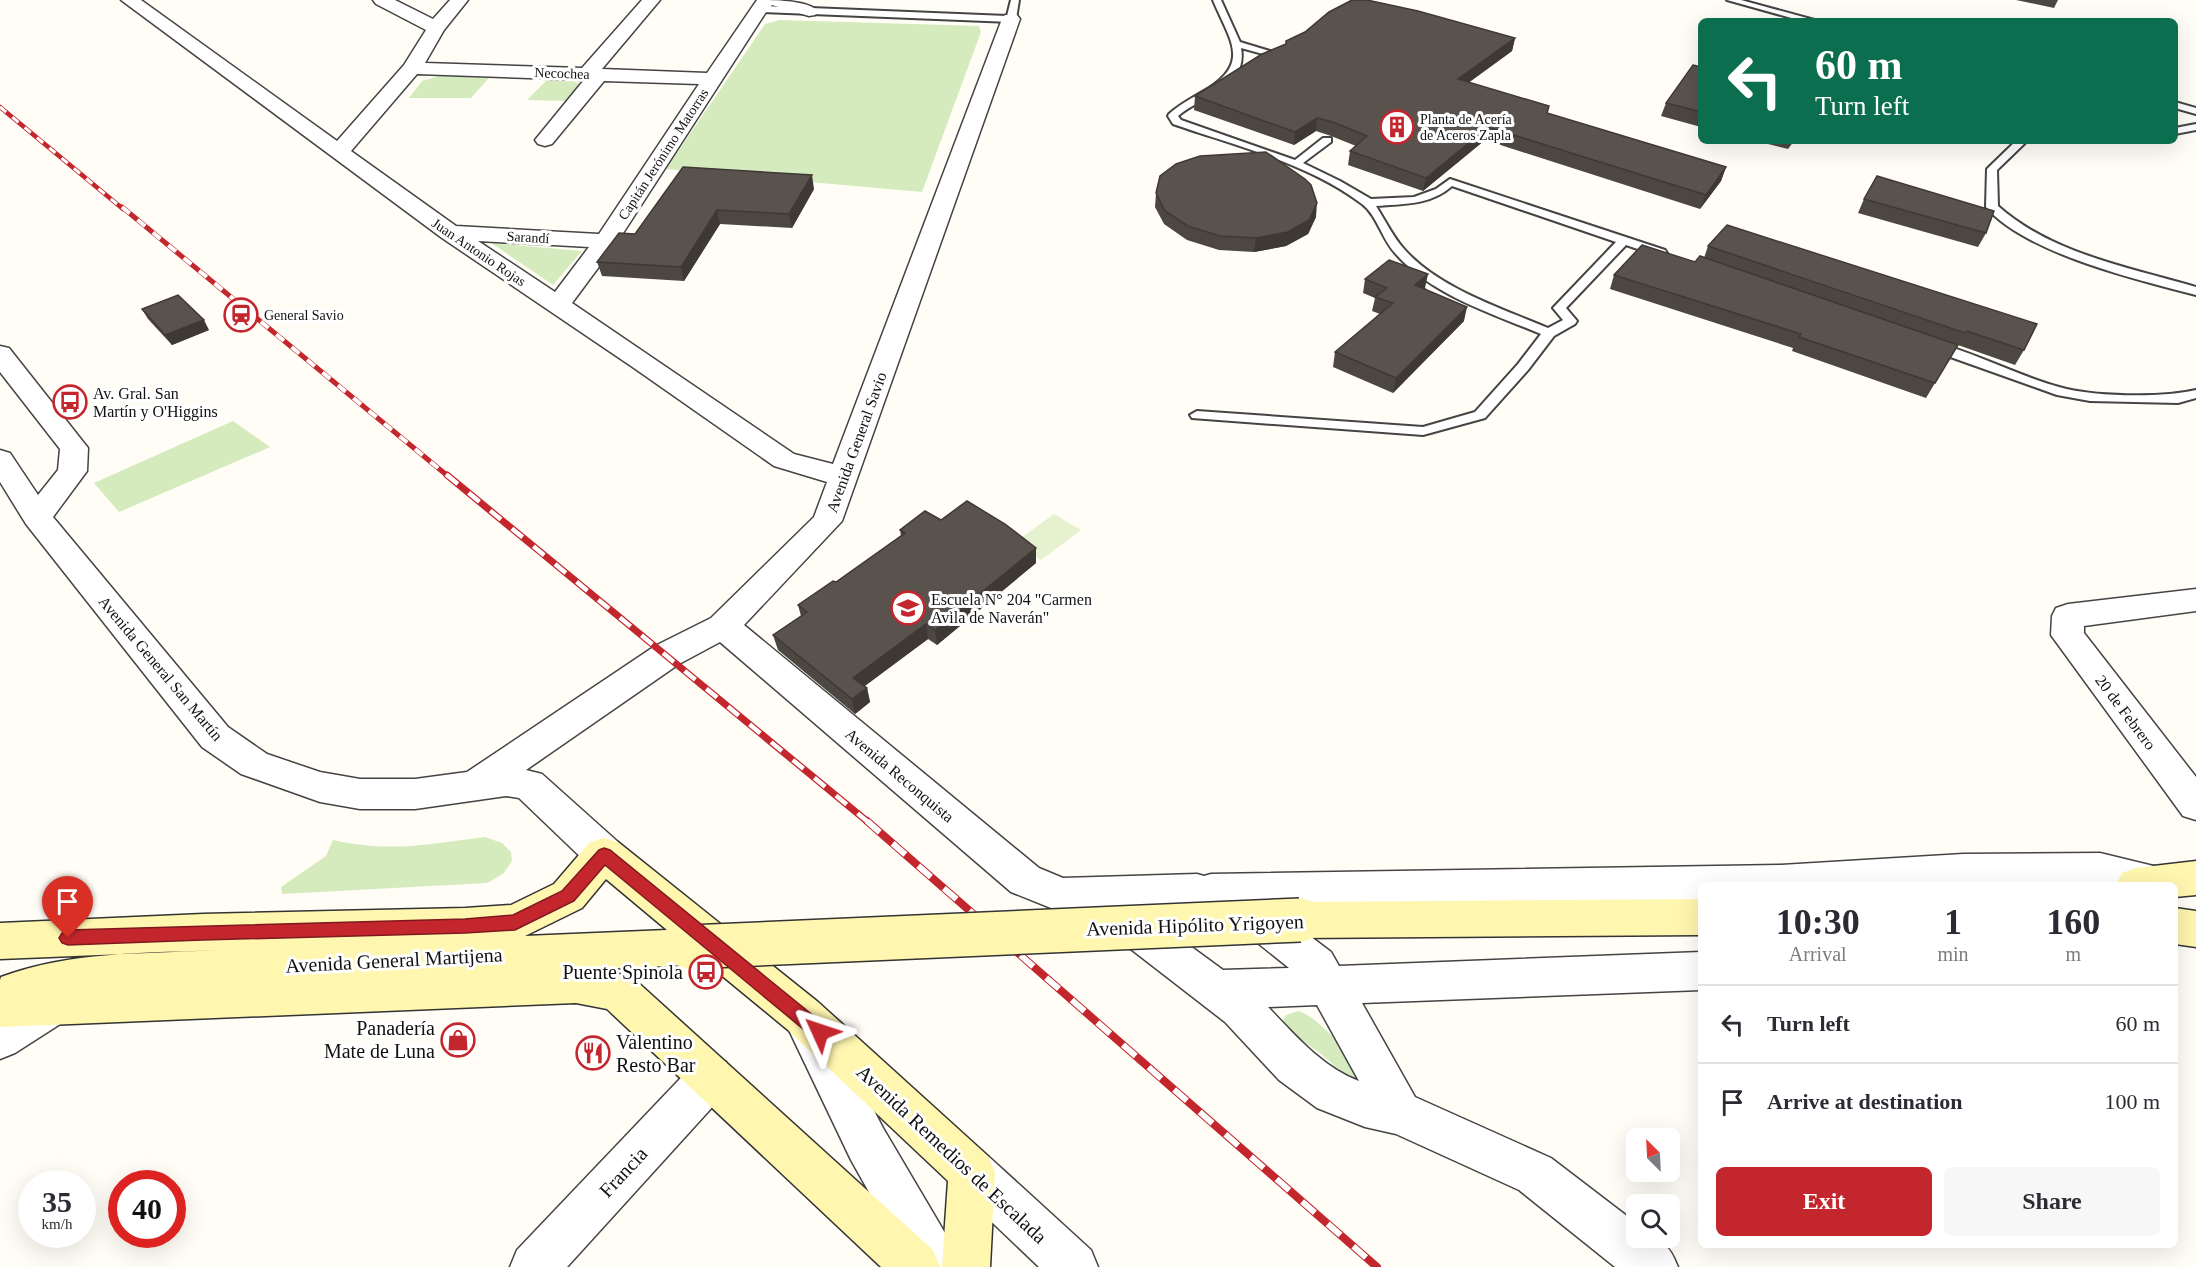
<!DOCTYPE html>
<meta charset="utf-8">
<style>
:root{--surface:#fff;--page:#f7f7f7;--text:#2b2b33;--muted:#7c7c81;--line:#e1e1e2;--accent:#c4262e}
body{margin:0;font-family:Georgia,serif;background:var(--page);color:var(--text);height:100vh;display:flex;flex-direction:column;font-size:22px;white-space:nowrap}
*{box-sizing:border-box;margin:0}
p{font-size:20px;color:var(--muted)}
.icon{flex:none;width:33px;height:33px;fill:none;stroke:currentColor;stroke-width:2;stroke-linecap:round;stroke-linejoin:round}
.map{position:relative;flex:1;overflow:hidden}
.panel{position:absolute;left:1698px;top:882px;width:480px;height:366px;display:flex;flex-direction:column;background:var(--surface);border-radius:9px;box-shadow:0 6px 24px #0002}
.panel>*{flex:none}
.banner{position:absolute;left:1698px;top:18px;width:480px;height:126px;border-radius:9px;box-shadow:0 6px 24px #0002;background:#0b6e4f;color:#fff;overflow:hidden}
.needle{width:39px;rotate:336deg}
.fabs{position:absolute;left:1626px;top:1128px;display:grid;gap:12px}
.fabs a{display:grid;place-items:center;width:54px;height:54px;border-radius:9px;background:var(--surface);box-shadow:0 6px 24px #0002;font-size:30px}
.speed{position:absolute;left:18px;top:1170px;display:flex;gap:12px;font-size:30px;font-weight:700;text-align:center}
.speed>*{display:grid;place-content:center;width:78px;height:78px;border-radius:50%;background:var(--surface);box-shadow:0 6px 24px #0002;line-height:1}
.speed small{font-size:15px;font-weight:400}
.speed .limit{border:9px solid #d22;background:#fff;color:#111}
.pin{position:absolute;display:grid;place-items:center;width:51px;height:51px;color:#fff;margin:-62px -26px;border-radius:50% 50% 50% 0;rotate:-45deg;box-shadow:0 0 6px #0007}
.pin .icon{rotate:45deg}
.me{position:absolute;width:66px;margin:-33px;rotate:312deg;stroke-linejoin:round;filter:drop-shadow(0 0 4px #0008)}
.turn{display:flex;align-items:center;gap:21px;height:126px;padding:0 18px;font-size:27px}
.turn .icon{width:78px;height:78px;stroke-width:2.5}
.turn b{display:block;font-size:42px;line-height:51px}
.eta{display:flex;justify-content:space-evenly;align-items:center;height:102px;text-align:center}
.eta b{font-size:36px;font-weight:800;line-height:42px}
.cta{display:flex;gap:12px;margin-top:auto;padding:12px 18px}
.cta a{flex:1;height:69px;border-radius:9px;background:var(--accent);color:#fff;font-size:24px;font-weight:800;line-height:69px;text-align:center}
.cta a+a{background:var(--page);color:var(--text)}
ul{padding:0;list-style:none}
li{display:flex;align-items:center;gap:18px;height:78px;padding:0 18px;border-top:2px solid var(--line)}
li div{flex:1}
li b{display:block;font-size:22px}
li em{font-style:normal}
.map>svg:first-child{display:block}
.green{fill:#d5ebbd}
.pitch{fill:#e6f2cf}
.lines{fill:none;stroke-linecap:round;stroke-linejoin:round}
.lane-casing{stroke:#444;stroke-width:4}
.street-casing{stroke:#444;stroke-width:3}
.secondary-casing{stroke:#333;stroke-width:3}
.lane{fill:#fff;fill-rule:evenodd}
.street{fill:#fff;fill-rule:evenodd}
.secondary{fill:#fff6b0;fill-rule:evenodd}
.rail-far3-casing{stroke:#c4262e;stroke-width:4.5}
.rail-far2-casing{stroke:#c4262e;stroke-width:5}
.rail-far1-casing{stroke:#c4262e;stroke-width:7}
.rail-casing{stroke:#c4262e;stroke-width:8}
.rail-far3{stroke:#fff;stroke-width:3;stroke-dasharray:8;stroke-linecap:butt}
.rail-far2{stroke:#fff;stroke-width:4;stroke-dasharray:10;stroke-linecap:butt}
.rail-far1{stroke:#fff;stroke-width:4.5;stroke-dasharray:14;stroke-linecap:butt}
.rail{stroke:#fff;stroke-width:6;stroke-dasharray:17;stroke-linecap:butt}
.secondary-bridge-casing{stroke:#333;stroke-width:46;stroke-linecap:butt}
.secondary-bridge{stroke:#fff6b0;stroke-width:43}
.wall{fill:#4d4742}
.shaded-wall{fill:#3f3936}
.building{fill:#5a524d;stroke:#3f3936;stroke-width:1.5}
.route{fill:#c4262e;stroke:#7f191e;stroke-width:1.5}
.labels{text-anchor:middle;stroke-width:6;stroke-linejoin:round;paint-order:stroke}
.far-street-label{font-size:14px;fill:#111;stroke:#fff}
.far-poi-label{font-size:14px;fill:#111;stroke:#fff;text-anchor:start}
.poi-label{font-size:16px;fill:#111;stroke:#fff;text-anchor:start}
.street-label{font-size:16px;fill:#111;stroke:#fff}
.near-street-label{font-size:20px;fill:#111;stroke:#fff}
.near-poi-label{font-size:20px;fill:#111;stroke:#fff;text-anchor:end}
</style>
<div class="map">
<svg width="2196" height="1267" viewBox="0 0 2196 1267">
<rect width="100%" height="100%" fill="#fffdf5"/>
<!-- green -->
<g class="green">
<polygon points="780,20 979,26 981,32 922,192 666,169 765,24"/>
<polygon points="439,76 489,78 471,98 409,98 422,81"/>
<polygon points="548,79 569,80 579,84 566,101 527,100"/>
<polygon points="491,243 582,251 553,285"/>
<polygon points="233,421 270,447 119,512 94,483"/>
<path d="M485,837L502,843L511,852L512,861L503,874L487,883L282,894L281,887L326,856L333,840C390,853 429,844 485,837Z"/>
<path d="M1298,1011C1318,1015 1354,1061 1369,1077L1362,1090L1320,1053L1285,1028L1283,1020L1286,1015Z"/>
</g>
<!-- pitch -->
<polygon class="pitch" points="1054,514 1081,530 1041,560 1014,543"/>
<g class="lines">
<defs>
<g id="lane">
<polygon points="1011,0 1019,0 1016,19 1011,22 759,12 755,9 759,6 1007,16"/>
<path d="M1213,0H1221L1240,42L1283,55L1278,58L1241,48C1248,84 1208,95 1183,112L1178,116L1181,120L1295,160L1323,138H1331V142L1303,163L1340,181L1371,199L1414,197L1436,189L1450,179L1665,250L1667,253L1661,257L1626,245L1566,308L1577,321L1575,324L1554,336L1528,370L1485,418L1423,435L1192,418L1190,415L1197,411L1423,427L1475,412L1518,364L1541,334C1491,313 1431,295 1395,253C1382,239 1377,215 1362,204C1308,163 1236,146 1173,124L1168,116L1169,114C1180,104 1192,98 1204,91C1252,63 1230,41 1213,0ZM1452,186L1616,242L1553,308L1563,320L1548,328C1501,308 1438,288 1404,249C1393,237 1385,220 1376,206C1403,204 1431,205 1452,186Z"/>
<polygon points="1727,0 1741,0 1818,21 1802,21"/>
<polygon points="2175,102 2196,108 2196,114 2175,108"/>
<polygon points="2196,124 2196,130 2175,134 2175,128"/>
<path d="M2016,141H2027L1997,170L1998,206C2052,254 2128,267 2196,287V295C2138,280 2025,253 1986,207L1987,169Z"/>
<path d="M1933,342C1976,353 2016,375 2059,387C2093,397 2162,398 2196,390V398L2178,403L2090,401L2057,395L1928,349L1927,346Z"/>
</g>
<g id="street">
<path d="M121,0H141L337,141L404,65L426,30L376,4L373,0H395L433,19L450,0H468L444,30L425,63L582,68L642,0H660L602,69L707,73L757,0C773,0 807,0 818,11L815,15L809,16L772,5L766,12L618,241L572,303L794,454L833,464L1002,19L1005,15H1017L1020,19L842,521L744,625L1039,868L1063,878L1197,874L1204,876L1211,874L1781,865L1963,854L2100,853L2170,870L2176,882L2174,885H1701V900L1272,907L1331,952L1339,966L1701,952V990L1362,1003L1415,1097L1551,1158L1636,1223V1238C1662,1238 1669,1244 1678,1267H1615L1519,1190L1396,1134L1365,1127L1317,1108L1279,1080L1225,1022L1083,912H1061L1011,892L720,642L679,664L526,770L542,774L618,842L623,854L618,866L604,870L590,866L519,798L506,796L415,809H360L320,802L241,774L202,747L26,524L0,482V450L10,453L38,495L58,470L60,449L0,372V346L9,348L88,448L87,471L53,517L228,727L267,754L320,772L360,779H415L467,772L655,646L711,618L814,517L827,482L774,466L634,368L442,238ZM417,74L584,80L535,140L538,144L545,146L552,144L604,81L699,84L599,234L456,226L351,151ZM478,241L589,247L555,292ZM1196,908L1229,920L1289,968L1223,970L1141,910ZM1317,1005L1359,1081C1322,1067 1295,1035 1268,1007Z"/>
<polygon points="2196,589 2196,611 2084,626 2084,633 2196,777 2196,820 2183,816 2051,635 2052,616 2056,608 2068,604"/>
<polygon points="53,985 68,991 74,1005 68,1019 15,1053 0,1059 0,1015 38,991"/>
<polygon points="809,1008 824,1014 883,1128 955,1250 962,1267 911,1267 851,1160 788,1028 794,1014"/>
<polygon points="711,1056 726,1062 733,1077 726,1092 567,1267 510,1267 517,1250 696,1062"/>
<polygon points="972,1149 988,1156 1091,1250 1098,1267 1039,1267 956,1188 949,1172 956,1156"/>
</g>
<g id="secondary">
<path d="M604,838L618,842L818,1002L988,1156L995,1172L990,1267H942L948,1181L788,1030L703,960L689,965L601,969L633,978L933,1250L940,1267H881L607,1009L576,1003L0,1027V980L1,977C71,951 149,953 223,950L0,959V923L203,914L465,908L511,905L554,884L590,842ZM606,879L667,930L525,936L582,908Z"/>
<polygon points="2196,861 2196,895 2175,897 2175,885 2116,885 2122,873 2136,868"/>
<polygon points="1701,899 1701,935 1300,938 1286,933 1280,920 1286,907 1300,902"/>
<polygon points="2175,908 2196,911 2196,947 2175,944"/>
</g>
</defs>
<!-- lane casing -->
<use href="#lane" class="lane-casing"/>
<!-- street casing -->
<use href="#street" class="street-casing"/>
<!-- secondary casing -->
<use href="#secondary" class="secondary-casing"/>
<!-- lane -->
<use href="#lane" class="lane"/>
<!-- street -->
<use href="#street" class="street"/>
<!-- secondary -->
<use href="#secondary" class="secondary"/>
<defs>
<polyline id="rail-far3" points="0,107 123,209"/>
<polyline id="rail-far2" points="122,207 449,477"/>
<polyline id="rail-far1" points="447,475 868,822"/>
<polyline id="rail" points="867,821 1377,1267"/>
</defs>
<!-- rail-far3 casing -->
<use href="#rail-far3" class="rail-far3-casing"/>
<!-- rail-far2 casing -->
<use href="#rail-far2" class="rail-far2-casing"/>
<!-- rail-far1 casing -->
<use href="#rail-far1" class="rail-far1-casing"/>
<!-- rail casing -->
<use href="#rail" class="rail-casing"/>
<!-- rail-far3 -->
<use href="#rail-far3" class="rail-far3"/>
<!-- rail-far2 -->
<use href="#rail-far2" class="rail-far2"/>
<!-- rail-far1 -->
<use href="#rail-far1" class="rail-far1"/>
<!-- rail -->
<use href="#rail" class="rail"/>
<defs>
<polyline id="secondary-bridge" points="689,947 1300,920"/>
</defs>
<!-- secondary-bridge casing -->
<use href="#secondary-bridge" class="secondary-bridge-casing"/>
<!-- secondary-bridge -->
<use href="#secondary-bridge" class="secondary-bridge"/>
</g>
<!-- wall -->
<g class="wall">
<polygon points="2016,0 2058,0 2054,8"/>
<polygon points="1515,38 1512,51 1469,82 1547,113 1726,167 1721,181 1700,209 1485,140 1423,191 1348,165 1350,151 1356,146 1331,136 1316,131 1294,145 1194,110 1195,96 1286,44"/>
<polygon points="1701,67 1701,127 1661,116 1666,103"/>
<polygon points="1756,141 1794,141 1788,149"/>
<polygon points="683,167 814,189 792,228 720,224 684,281 602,276 597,262 635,234"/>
<polygon points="1156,193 1316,217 1308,234 1286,246 1254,252 1219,250 1187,240 1164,224 1155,207"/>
<polygon points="1864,199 1986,233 1978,247 1858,213"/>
<polygon points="1727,225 2024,350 2015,365 1958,345 1926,398 1792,351 1793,348 1610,289 1614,275 1695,262 1704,258 1708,246"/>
<polygon points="1365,279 1425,288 1464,321 1393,393 1333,367 1335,352 1380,314 1372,311 1375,298 1363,293"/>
<polygon points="142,309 209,330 172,345 148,319"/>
<polygon points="941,520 1036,563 937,645 928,639 865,686 867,688 870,702 855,714 778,650 773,635 801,616 798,605 836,582 901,536 900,530"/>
</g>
<!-- shaded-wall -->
<g class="shaded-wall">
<polygon points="1515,38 1512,51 1456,92 1458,79"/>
<polygon points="1317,118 1316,131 1294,145 1295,132"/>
<polygon points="1488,127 1485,140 1423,191 1426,178"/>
<polygon points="1726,167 1721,181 1700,209 1706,195"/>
<polygon points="812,175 814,189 792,228 789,214"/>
<polygon points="1317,203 1316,217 1308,234 1286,246 1254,252 1256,238"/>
<polygon points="717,210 720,224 684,281 681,267"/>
<polygon points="1428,274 1425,288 1412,299 1415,285"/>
<polygon points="1467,307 1464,321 1393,393 1396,378"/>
<polygon points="204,320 209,330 172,345 165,335"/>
<polygon points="1036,548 1036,563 937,645 935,630"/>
<polygon points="926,624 928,639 856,692 853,678"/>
<polygon points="867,688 870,702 855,714 852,699"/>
</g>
<!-- building -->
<g class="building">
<polygon points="1352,0 1367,0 1418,11 1515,38 1458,79 1549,106 1547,113 1726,167 1706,195 1488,127 1426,178 1350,151 1367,136 1333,122 1317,118 1295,132 1195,96 1262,54 1286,44 1286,41 1305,32 1329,12"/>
<polygon points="1693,65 1701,67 1701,112 1666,103"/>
<polygon points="1266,152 1305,179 1311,185 1317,203 1309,220 1288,232 1256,238 1220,236 1188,226 1165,211 1156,193 1160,176 1176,164 1200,156"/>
<polygon points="683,167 812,175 789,214 717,210 681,267 597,262 619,233 635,234"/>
<polygon points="1877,176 1994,211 1986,233 1864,199"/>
<polygon points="1727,225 2037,324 2024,350 1967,331 1965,333 1708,246"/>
<polygon points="1642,245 1695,262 1700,256 1958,345 1935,383 1799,337 1801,334 1614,275"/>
<polygon points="1389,260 1428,274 1415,285 1467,307 1396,378 1335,352 1393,303 1375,297 1387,288 1365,279"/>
<polygon points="178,295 204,320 165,335 142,309"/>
<polygon points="967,501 1005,524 1036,548 935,630 926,624 853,678 867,688 852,699 773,635 807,612 798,605 833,581 836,582 905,533 900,530 925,511 941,520"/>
</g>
<!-- route -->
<polygon class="route" points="604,848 610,850 826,1026 829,1032 826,1038 820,1040 814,1038 605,865 574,901 515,930 465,933 203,940 68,945 62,943 59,938 62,933 68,930 465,919 513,915 562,891 599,850"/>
<!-- icons -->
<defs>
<symbol id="building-ring" viewBox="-11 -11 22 22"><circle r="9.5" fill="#fff" stroke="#c4262e" stroke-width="1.5"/><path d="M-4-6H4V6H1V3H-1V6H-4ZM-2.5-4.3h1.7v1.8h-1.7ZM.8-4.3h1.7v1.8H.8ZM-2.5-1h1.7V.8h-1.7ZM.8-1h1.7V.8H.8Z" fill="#c4262e"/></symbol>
<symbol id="station-ring" viewBox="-11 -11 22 22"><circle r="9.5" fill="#fff" stroke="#c4262e" stroke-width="1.5"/><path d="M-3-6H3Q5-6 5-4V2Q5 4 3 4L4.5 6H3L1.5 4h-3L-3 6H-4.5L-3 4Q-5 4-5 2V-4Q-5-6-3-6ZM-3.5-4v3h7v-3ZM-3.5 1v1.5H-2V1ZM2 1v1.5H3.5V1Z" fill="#c4262e"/></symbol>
<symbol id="bus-ring" viewBox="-11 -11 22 22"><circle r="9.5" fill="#fff" stroke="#c4262e" stroke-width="1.5"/><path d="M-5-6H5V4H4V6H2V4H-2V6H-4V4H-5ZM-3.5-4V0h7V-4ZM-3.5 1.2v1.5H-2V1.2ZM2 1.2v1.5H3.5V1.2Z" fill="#c4262e"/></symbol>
<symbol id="school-ring" viewBox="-11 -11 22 22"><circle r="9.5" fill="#fff" stroke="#c4262e" stroke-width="1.5"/><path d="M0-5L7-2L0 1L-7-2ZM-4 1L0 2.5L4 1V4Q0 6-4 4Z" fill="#c4262e"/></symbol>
<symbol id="shop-ring" viewBox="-11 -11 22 22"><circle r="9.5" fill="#fff" stroke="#c4262e" stroke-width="1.5"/><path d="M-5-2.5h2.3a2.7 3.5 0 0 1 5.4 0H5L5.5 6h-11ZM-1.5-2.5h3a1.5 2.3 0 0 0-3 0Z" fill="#c4262e"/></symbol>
<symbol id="restaurant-ring" viewBox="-11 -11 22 22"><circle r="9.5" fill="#fff" stroke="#c4262e" stroke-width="1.5"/><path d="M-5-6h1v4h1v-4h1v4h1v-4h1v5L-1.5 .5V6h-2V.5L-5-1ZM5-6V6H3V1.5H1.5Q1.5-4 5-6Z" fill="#c4262e"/></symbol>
</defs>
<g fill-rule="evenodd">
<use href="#building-ring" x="1378" y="108" width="38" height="38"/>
<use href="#station-ring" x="222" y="296" width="38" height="38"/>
<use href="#bus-ring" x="51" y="383" width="38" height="38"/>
<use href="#school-ring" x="889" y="589" width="38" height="38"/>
<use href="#bus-ring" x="687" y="953" width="38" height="38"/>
<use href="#shop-ring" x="439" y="1021" width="38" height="38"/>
<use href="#restaurant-ring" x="574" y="1034" width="38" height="38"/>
</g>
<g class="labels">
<!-- far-street labels -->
<g class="far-street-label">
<text transform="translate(562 73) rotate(2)" y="5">Necochea</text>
<text transform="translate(663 154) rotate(-57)" y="5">Capitán Jerónimo Matorras</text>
<text transform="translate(528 237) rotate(3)" y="5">Sarandí</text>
<text transform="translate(479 252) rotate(34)" y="5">Juan Antonio Rojas</text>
</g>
<!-- far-poi labels -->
<g class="far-poi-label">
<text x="1420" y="124">Planta de Acería<tspan x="1420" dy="16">de Aceros Zapla</tspan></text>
<text x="264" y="320">General Savio</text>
</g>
<!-- poi labels -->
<g class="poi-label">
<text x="93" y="399">Av. Gral. San<tspan x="93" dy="18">Martín y O'Higgins</tspan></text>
<text x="931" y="605">Escuela N° 204 "Carmen<tspan x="931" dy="18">Avila de Naverán"</tspan></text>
</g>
<!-- street labels -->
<g class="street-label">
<text transform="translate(856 442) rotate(-70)" y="6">Avenida General Savio</text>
<text transform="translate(161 668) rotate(50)" y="6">Avenida General San Martín</text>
<text transform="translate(2126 712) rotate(53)" y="6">20 de Febrero</text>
<text transform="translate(900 775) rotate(40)" y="6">Avenida Reconquista</text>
</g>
<!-- near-street labels -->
<g class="near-street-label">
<text transform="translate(1195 925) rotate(-2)" y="7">Avenida Hipólito Yrigoyen</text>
<text transform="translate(394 960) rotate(-3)" y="7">Avenida General Martijena</text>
<text transform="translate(952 1154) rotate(43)" y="7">Avenida Remedios de Escalada</text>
<text transform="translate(623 1172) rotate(-47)" y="7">Francia</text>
</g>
<!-- near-poi labels -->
<g class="near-poi-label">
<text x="683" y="979">Puente Spinola</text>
<text x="435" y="1035">Panadería<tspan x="435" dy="23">Mate de Luna</tspan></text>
<text x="616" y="1049" text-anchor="start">Valentino<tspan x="616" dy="23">Resto Bar</tspan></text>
</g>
</g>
</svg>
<div class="fabs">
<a><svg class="needle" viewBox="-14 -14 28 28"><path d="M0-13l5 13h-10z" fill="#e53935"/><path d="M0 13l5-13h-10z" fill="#7c7c81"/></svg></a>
<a><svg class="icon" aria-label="search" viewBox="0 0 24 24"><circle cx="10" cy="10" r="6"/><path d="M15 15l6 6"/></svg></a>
</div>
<div class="speed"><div>35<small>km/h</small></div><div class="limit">40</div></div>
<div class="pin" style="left:68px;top:938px;background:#d93025"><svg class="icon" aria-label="arrive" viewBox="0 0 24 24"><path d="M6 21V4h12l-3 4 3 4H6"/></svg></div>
<svg class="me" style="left:820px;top:1032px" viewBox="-20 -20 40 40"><path d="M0-17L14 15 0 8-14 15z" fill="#c4262e" stroke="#fff" stroke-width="4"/></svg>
<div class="banner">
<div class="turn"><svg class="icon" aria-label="left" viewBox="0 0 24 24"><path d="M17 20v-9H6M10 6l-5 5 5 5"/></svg><div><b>60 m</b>Turn left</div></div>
</div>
<section class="panel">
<div class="eta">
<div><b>10:30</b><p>Arrival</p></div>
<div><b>1</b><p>min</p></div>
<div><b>160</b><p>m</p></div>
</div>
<ul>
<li><svg class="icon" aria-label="left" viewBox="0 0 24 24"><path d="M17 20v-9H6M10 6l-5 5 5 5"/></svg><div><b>Turn left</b></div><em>60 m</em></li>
<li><svg class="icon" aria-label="arrive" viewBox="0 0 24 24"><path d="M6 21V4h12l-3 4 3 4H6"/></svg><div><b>Arrive at destination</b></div><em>100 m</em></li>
</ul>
<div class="cta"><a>Exit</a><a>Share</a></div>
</section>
</div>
